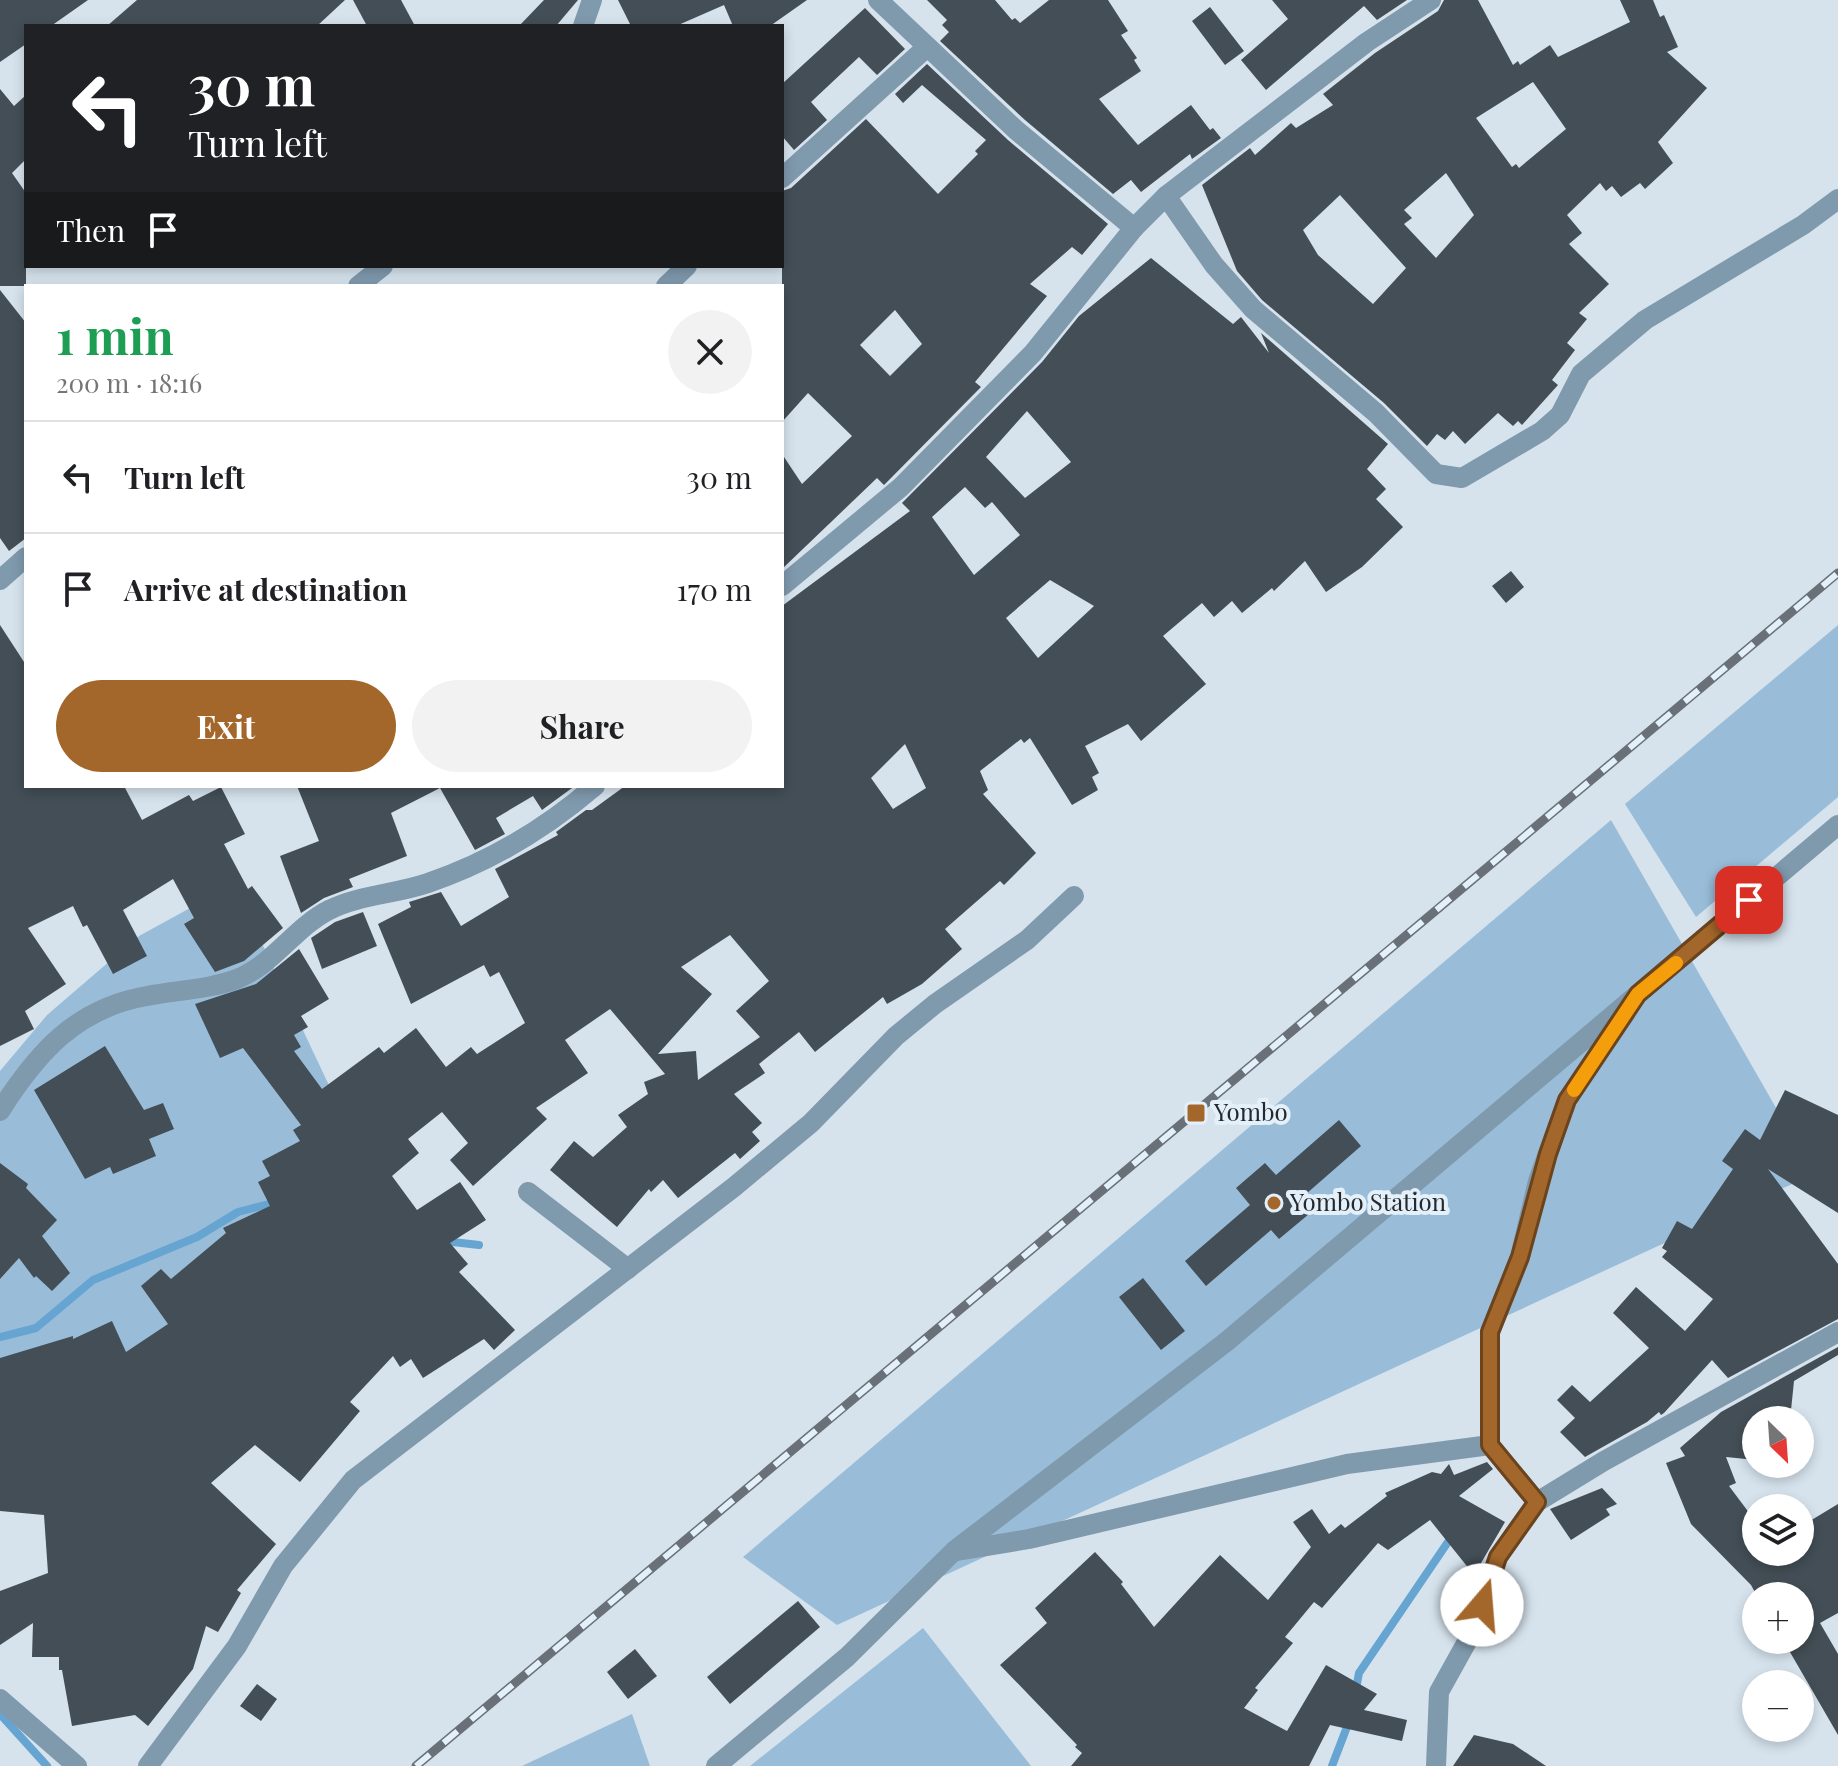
<!DOCTYPE html>
<meta charset="utf-8">
<style>
:root{--surface:#fff;--page:#f2f2f2;--text:#202124;--muted:#757577;--line:#e0e0e0;--accent:#a4672b}
body{margin:0;font-family:"Playfair Display",serif;background:var(--page);color:var(--text);height:100vh;display:flex;flex-direction:column;font-size:30px;white-space:nowrap}
*{box-sizing:border-box;margin:0}
p{font-size:26px;color:var(--muted)}
.icon{flex:none;width:44px;height:44px;fill:none;stroke:currentColor;stroke-width:2;stroke-linecap:round;stroke-linejoin:round}
.map{position:relative;flex:1;overflow:hidden}
.sheet{position:absolute;left:24px;top:284px;width:760px;height:504px;display:flex;flex-direction:column;background:var(--surface);border-radius:0px;box-shadow:0 4px 12px #0003}
.sheet>*{flex:none}
.top-card{position:absolute;left:24px;top:24px;width:760px;height:244px;border-radius:0px;box-shadow:0 4px 12px #0003;background:#202124;color:#fff;overflow:hidden}
.needle{width:52px;rotate:155deg}
.buttons{position:absolute;left:1742px;top:1406px;display:grid;gap:16px}
.buttons a{display:grid;place-items:center;width:72px;height:72px;border-radius:50%;background:var(--surface);box-shadow:0 4px 12px #0003;font-size:40px}
.pin{position:absolute;display:grid;place-items:center;width:68px;height:68px;color:#fff;margin:-34px;border-radius:16px;box-shadow:0 4px 12px #0006}
.me{position:absolute;width:88px;margin:-44px;rotate:18deg;stroke-linejoin:round;filter:drop-shadow(0 0 6px #0008)}
.turn{display:flex;align-items:center;gap:28px;height:168px;padding:0 32px;font-size:36px}
.turn .icon{width:104px;height:104px;stroke-width:2.5}
.turn b{display:block;font-size:56px;line-height:68px}
.then{display:flex;align-items:center;height:76px;padding:0 32px;background:#0003;gap:16px;font-size:30px}
.round{display:grid;place-items:center;flex:none;width:84px;height:84px;border-radius:42px;background:var(--page)}
.overview{display:flex;align-items:center;justify-content:space-between;height:136px;padding:0 32px}
h1{font-size:48px;font-weight:700;line-height:60px;color:#1e9e55}
.action{display:flex;gap:16px;margin-top:auto;padding:16px 32px}
.action a{flex:1;height:92px;border-radius:48px;background:var(--accent);color:#fff;font-size:32px;font-weight:700;line-height:92px;text-align:center}
.action a+a{background:var(--page);color:var(--text)}
ul{padding:0;list-style:none}
li{display:flex;align-items:center;gap:24px;height:112px;padding:0 32px;border-top:2px solid var(--line)}
li div{flex:1}
li b{display:block;font-size:30px}
li em{font-style:normal}
.map>svg:first-child{display:block}
.green{fill:#99bdd9}
.lines{fill:none;stroke-linecap:round;stroke-linejoin:round}
.stream{stroke:#66a4d1;stroke-width:8}
.building{fill:#434e56;fill-rule:evenodd}
.minor{stroke:#7f99ad;stroke-width:20}
.rail-casing{stroke:#697077;stroke-width:9}
.rail{stroke:#e3f0fa;stroke-width:6;stroke-dasharray:18;stroke-linecap:butt}
.route-casing{stroke:#6b431c;stroke-width:20}
.route{stroke:#a4672b;stroke-width:14}
.slow{stroke:#f59e0b;stroke-width:14}
.poi-dot{fill:#a4672b;stroke:#e3f0fa;stroke-width:3}
.labels{text-anchor:middle;stroke-width:8;stroke-linejoin:round;paint-order:stroke}
.poi-label{font-size:24px;fill:#25292d;stroke:#e3f0fa;text-anchor:start}
</style>
<div class="map">
<svg width="1838" height="1766" viewBox="0 0 1838 1766">
<rect width="100%" height="100%" fill="#d6e3ed"/>
<!-- green -->
<g class="green">
<polygon points="1838,625 1838,797 1696,917 1625,804"/>
<polygon points="1611,820 1814,1174 837,1625 743,1557"/>
<polygon points="234,884 351,1132 213,1331 0,1399 0,1071 47,1015 139,936"/>
<polygon points="923,1628 1031,1766 750,1766"/>
<polygon points="632,1714 650,1766 522,1766"/>
</g>
<g class="lines">
<!-- stream -->
<g class="stream">
<polyline points="444,1241 479,1245"/>
<polyline points="0,1337 36,1328 93,1280 197,1237 238,1212 277,1202"/>
<polyline points="1355,1694 1359,1673 1452,1536"/>
<polyline points="0,1714 47,1766"/>
<polyline points="1332,1766 1350,1719"/>
</g>
</g>
<!-- building -->
<g class="building">
<polygon points="0,0 88,0 51,26 26,26 26,44 0,62"/>
<polygon points="137,0 345,0 317,26 107,26"/>
<polygon points="353,0 401,0 415,26 367,26"/>
<polygon points="544,0 578,0 556,26 519,26"/>
<polygon points="618,0 807,0 770,26 733,26 724,5 676,26 631,26"/>
<polygon points="927,0 995,0 1012,20 1015,18 1020,23 1049,0 1108,0 1128,31 1121,35 1137,58 1134,60 1141,71 1099,99 1138,145 1191,105 1210,130 1213,128 1221,138 1192,159 1190,154 1141,192 1131,180 1113,194 1025,120 940,41 949,32 942,25 947,20"/>
<polygon points="1272,0 1407,0 1377,20 1364,6 1266,90 1241,60 1288,19"/>
<path d="M1444,0H1478L1513,65L1518,61L1520,65L1550,45L1558,57L1630,22L1620,0H1653L1660,17L1664,15L1678,47L1667,52L1707,88L1658,142L1673,163L1645,189L1640,183L1621,197L1612,186L1606,191L1600,183L1567,215L1582,233L1569,244L1609,284L1579,313L1587,319L1567,343L1575,350L1552,380L1558,385L1522,425L1518,421L1513,426L1498,413L1465,444L1453,431L1445,440L1437,434L1427,446L1384,403L1262,300L1237,271L1202,185L1250,148L1255,155L1291,123L1296,128L1333,105L1323,94L1375,53L1438,11ZM1533,82L1566,129L1519,168L1516,164L1512,167L1476,118ZM1446,173L1474,215L1436,258L1404,224L1412,218L1404,210ZM1340,195L1406,268L1373,304L1318,255L1303,230Z"/>
<polygon points="1210,7 1244,51 1225,65 1192,21"/>
<polygon points="865,8 905,49 877,75 859,57 811,102 827,120 794,150 782,136 782,84"/>
<path d="M927,64L1008,140L1108,224L1082,255L1072,247L1030,284L1047,296L975,382L981,387L892,477L884,485L877,478L782,569V454L802,484L852,436L808,393L782,422V191L791,188L866,119L938,194L978,154L975,151L986,140L922,85L903,103L895,94ZM895,310L922,344L890,376L860,345Z"/>
<polygon points="0,89 14,106 26,95 26,159 12,173 26,193 26,286 0,286"/>
<path d="M1151,258L1233,324L1241,317L1269,353L1261,333L1388,444L1367,469L1386,489L1376,499L1403,527L1362,567L1326,592L1305,561L1274,591L1272,588L1242,613L1232,601L1214,617L1202,603L1163,636L1206,684L1141,741L1128,724L1085,746L1099,773L1092,777L1098,790L1072,805L1030,738L1024,743L1021,739L980,771L988,790L983,794L1036,853L1004,885L1000,881L945,929L962,949L922,984L887,1004L883,997L815,1052L799,1032L759,1064L765,1073L734,1094L762,1123L752,1132L760,1141L740,1159L735,1153L678,1198L663,1180L651,1192L649,1189L617,1227L550,1170L574,1141L593,1157L627,1127L618,1115L648,1094L644,1082L665,1074L610,1009L565,1040L588,1073L536,1108L547,1119L473,1186L450,1160L468,1143L442,1112L408,1139L419,1153L392,1176L417,1210L460,1182L486,1220L450,1243L468,1264L459,1272L515,1330L494,1350L484,1339L423,1378L411,1359L400,1367L393,1356L350,1402L360,1411L300,1482L255,1445L211,1483L276,1544L237,1590L241,1593L218,1632L206,1626L193,1669L148,1726L135,1715L72,1726L62,1670H59V1657H32L33,1623L0,1645V1591L48,1573L44,1515L0,1511V1358L73,1336V1339L112,1321L126,1352L168,1324L141,1286L161,1269L171,1279L226,1233L223,1228L270,1206L258,1182L270,1176L262,1161L300,1141L293,1130L301,1125L243,1048L220,1058L195,1004L256,984L299,949L329,999L301,1016L308,1027L294,1035L301,1047L294,1051L322,1089L379,1047L384,1053L416,1028L446,1067L471,1047L477,1054L525,1023L499,972L490,977L484,965L411,1004L378,924L411,907L409,902L441,892L461,926L509,897L495,869L558,835L556,832L586,810H592L625,786H782V606L910,511L902,503L1042,362L1079,316ZM1027,411L1071,462L1025,498L986,457ZM965,487L985,508L992,502L1020,535L974,575L932,517ZM1050,580L1094,606L1038,658L1006,618ZM905,744L926,788L893,809L871,778ZM730,935L769,981L736,1011L760,1037L698,1080L696,1051L658,1054L712,994L681,967Z"/>
<polygon points="0,290 26,323 26,538 9,551 0,538"/>
<polygon points="1511,571 1524,587 1506,603 1492,586"/>
<polygon points="0,625 26,665 26,786 124,786 142,820 189,795 193,801 221,787 245,834 224,844 248,889 252,886 283,928 244,961 215,972 184,924 194,918 173,879 123,910 147,956 113,974 87,925 83,927 73,906 28,928 66,984 25,1011 34,1029 0,1046"/>
<polygon points="297,786 571,786 572,788 542,810 533,796 496,818 505,834 475,850 440,788 391,813 407,856 349,879 353,887 324,898 301,913 280,856 319,841"/>
<polygon points="363,912 377,946 322,969 311,938 335,922"/>
<polygon points="105,1046 144,1110 163,1103 174,1129 149,1139 156,1156 113,1174 110,1167 85,1179 34,1090"/>
<polygon points="1785,1090 1838,1115 1838,1213 1768,1169 1838,1264 1838,1319 1728,1378 1712,1360 1664,1413 1661,1415 1659,1412 1647,1422 1585,1457 1560,1432 1575,1418 1557,1400 1572,1385 1590,1402 1649,1348 1613,1313 1636,1287 1685,1331 1713,1299 1662,1257 1667,1251 1662,1248 1677,1221 1692,1229 1733,1169 1722,1161 1745,1129 1760,1140"/>
<polygon points="1339,1120 1361,1146 1298,1201 1309,1214 1279,1239 1271,1230 1206,1286 1185,1261 1250,1205 1236,1188 1265,1163 1276,1175"/>
<polygon points="0,1163 28,1184 26,1188 57,1220 42,1236 70,1273 52,1291 36,1276 34,1278 19,1258 0,1279"/>
<polygon points="1143,1278 1185,1331 1161,1350 1119,1297"/>
<polygon points="1838,1347 1838,1355 1794,1381 1790,1420 1756,1420 1756,1460 1726,1457 1736,1483 1729,1486 1756,1522 1756,1552 1800,1552 1800,1527 1838,1504 1838,1613 1820,1623 1838,1654 1838,1735 1783,1640 1800,1640 1800,1596 1757,1596 1751,1585 1691,1524 1666,1463 1685,1456 1680,1448 1721,1412"/>
<polygon points="1487,1462 1493,1469 1459,1496 1505,1522 1474,1575 1430,1520 1388,1550 1378,1543 1322,1608 1314,1602 1285,1637 1293,1643 1255,1688 1258,1690 1244,1708 1287,1731 1326,1665 1377,1694 1364,1710 1407,1720 1402,1741 1330,1725 1309,1766 1071,1766 1082,1753 1075,1747 1077,1745 1000,1665 1047,1623 1035,1608 1095,1552 1123,1582 1121,1584 1154,1627 1220,1555 1268,1600 1311,1547 1293,1522 1312,1509 1329,1534 1341,1524 1345,1528 1387,1496 1385,1493 1432,1472 1441,1474 1449,1464 1454,1475"/>
<polygon points="1602,1488 1617,1504 1606,1509 1610,1515 1571,1540 1550,1509"/>
<polygon points="798,1601 820,1627 730,1704 707,1677"/>
<polygon points="635,1649 657,1676 628,1699 607,1672"/>
<polygon points="257,1684 277,1699 261,1721 240,1706"/>
<polygon points="1474,1735 1513,1744 1546,1766 1453,1766"/>
</g>
<g class="lines">
<!-- minor -->
<g class="minor">
<polyline points="878,0 1016,130 1134,228"/>
<polyline points="583,26 592,0"/>
<polyline points="782,178 927,47"/>
<polyline points="1166,196 1214,265 1253,309 1376,413 1436,474 1462,478 1542,431 1560,415 1581,374 1645,320 1803,225 1838,199"/>
<polyline points="358,286 383,266"/>
<polyline points="666,286 687,266"/>
<polyline points="0,580 26,557"/>
<polyline points="782,586 901,487 1033,353 1134,228 1166,196 1367,42 1431,0"/>
<path d="M0,1111C37,1053 76,1008 147,996C177,990 207,990 237,979C274,964 294,928 329,910C359,895 396,894 428,883C490,862 546,828 595,786"/>
<polyline points="528,1192 628,1269"/>
<polyline points="1537,1502 1490,1445 1490,1332 1520,1257 1538,1181 1567,1100 1625,1014"/>
<polyline points="957,1551 1029,1539 1347,1464 1490,1445"/>
<polyline points="0,1699 77,1766"/>
<polyline points="148,1766 237,1646 283,1566 353,1480 734,1187 811,1123 896,1036 935,1004 1027,940 1074,896"/>
<polyline points="716,1766 847,1657 954,1551 1226,1342 1838,825"/>
<polyline points="1436,1766 1439,1692 1474,1629 1498,1557 1537,1502 1604,1461 1838,1332"/>
</g>
<defs>
<polyline id="rail" points="416,1766 1838,573"/>
</defs>
<!-- rail casing -->
<use href="#rail" class="rail-casing"/>
<!-- rail -->
<use href="#rail" class="rail"/>
</g>
<g class="lines">
<defs>
<polyline id="route" points="1482,1605 1498,1557 1537,1502 1490,1445 1490,1332 1520,1257 1548,1154 1567,1100 1638,994 1749,900"/>
</defs>
<!-- route casing -->
<use href="#route" class="route-casing"/>
<!-- route -->
<use href="#route" class="route"/>
<!-- slow -->
<polyline class="slow" points="1574,1090 1638,994 1676,963"/>
</g>
<!-- markers -->
<g class="poi-dot">
<rect x="1186" y="1103" width="20" height="20" rx="4"/>
<circle cx="1274" cy="1203" r="8"/>
</g>
<g class="labels">
<!-- poi labels -->
<g class="poi-label">
<text x="1214" y="1121">Yombo</text>
<text x="1290" y="1211">Yombo Station</text>
</g>
</g>
</svg>
<div class="buttons">
<a><svg class="needle" viewBox="-14 -14 28 28"><path d="M0-13l5 13h-10z" fill="#e53935"/><path d="M0 13l5-13h-10z" fill="#757577"/></svg></a>
<a><svg class="icon" aria-label="layers" viewBox="0 0 24 24"><path d="M12 4l9 5-9 5-9-5zM3 14l9 5 9-5"/></svg></a>
<a>+</a>
<a>−</a>
</div>
<div class="pin" style="left:1749px;top:900px;background:#d93025"><svg class="icon" aria-label="arrive" viewBox="0 0 24 24"><path d="M6 21V4h12l-3 4 3 4H6"/></svg></div>
<svg class="me" style="left:1482px;top:1605px" viewBox="-20 -20 40 40"><circle r="19" fill="#fff"/><path d="M0-13L10 11 0 6-10 11z" fill="#a4672b"/></svg>
<div class="top-card">
<div class="turn"><svg class="icon" aria-label="left" viewBox="0 0 24 24"><path d="M17 20v-9H6M10 6l-5 5 5 5"/></svg><div><b>30 m</b>Turn left</div></div>
<div class="then">Then<svg class="icon" aria-label="arrive" viewBox="0 0 24 24"><path d="M6 21V4h12l-3 4 3 4H6"/></svg></div>
</div>
<section class="sheet">
<div class="overview"><div><h1>1 min</h1><p>200 m · 18:16</p></div><a class="round"><svg class="icon" aria-label="close" viewBox="0 0 24 24"><path d="M6 6l12 12M18 6L6 18"/></svg></a></div>
<ul>
<li><svg class="icon" aria-label="left" viewBox="0 0 24 24"><path d="M17 20v-9H6M10 6l-5 5 5 5"/></svg><div><b>Turn left</b></div><em>30 m</em></li>
<li><svg class="icon" aria-label="arrive" viewBox="0 0 24 24"><path d="M6 21V4h12l-3 4 3 4H6"/></svg><div><b>Arrive at destination</b></div><em>170 m</em></li>
</ul>
<div class="action"><a>Exit</a><a>Share</a></div>
</section>
</div>
